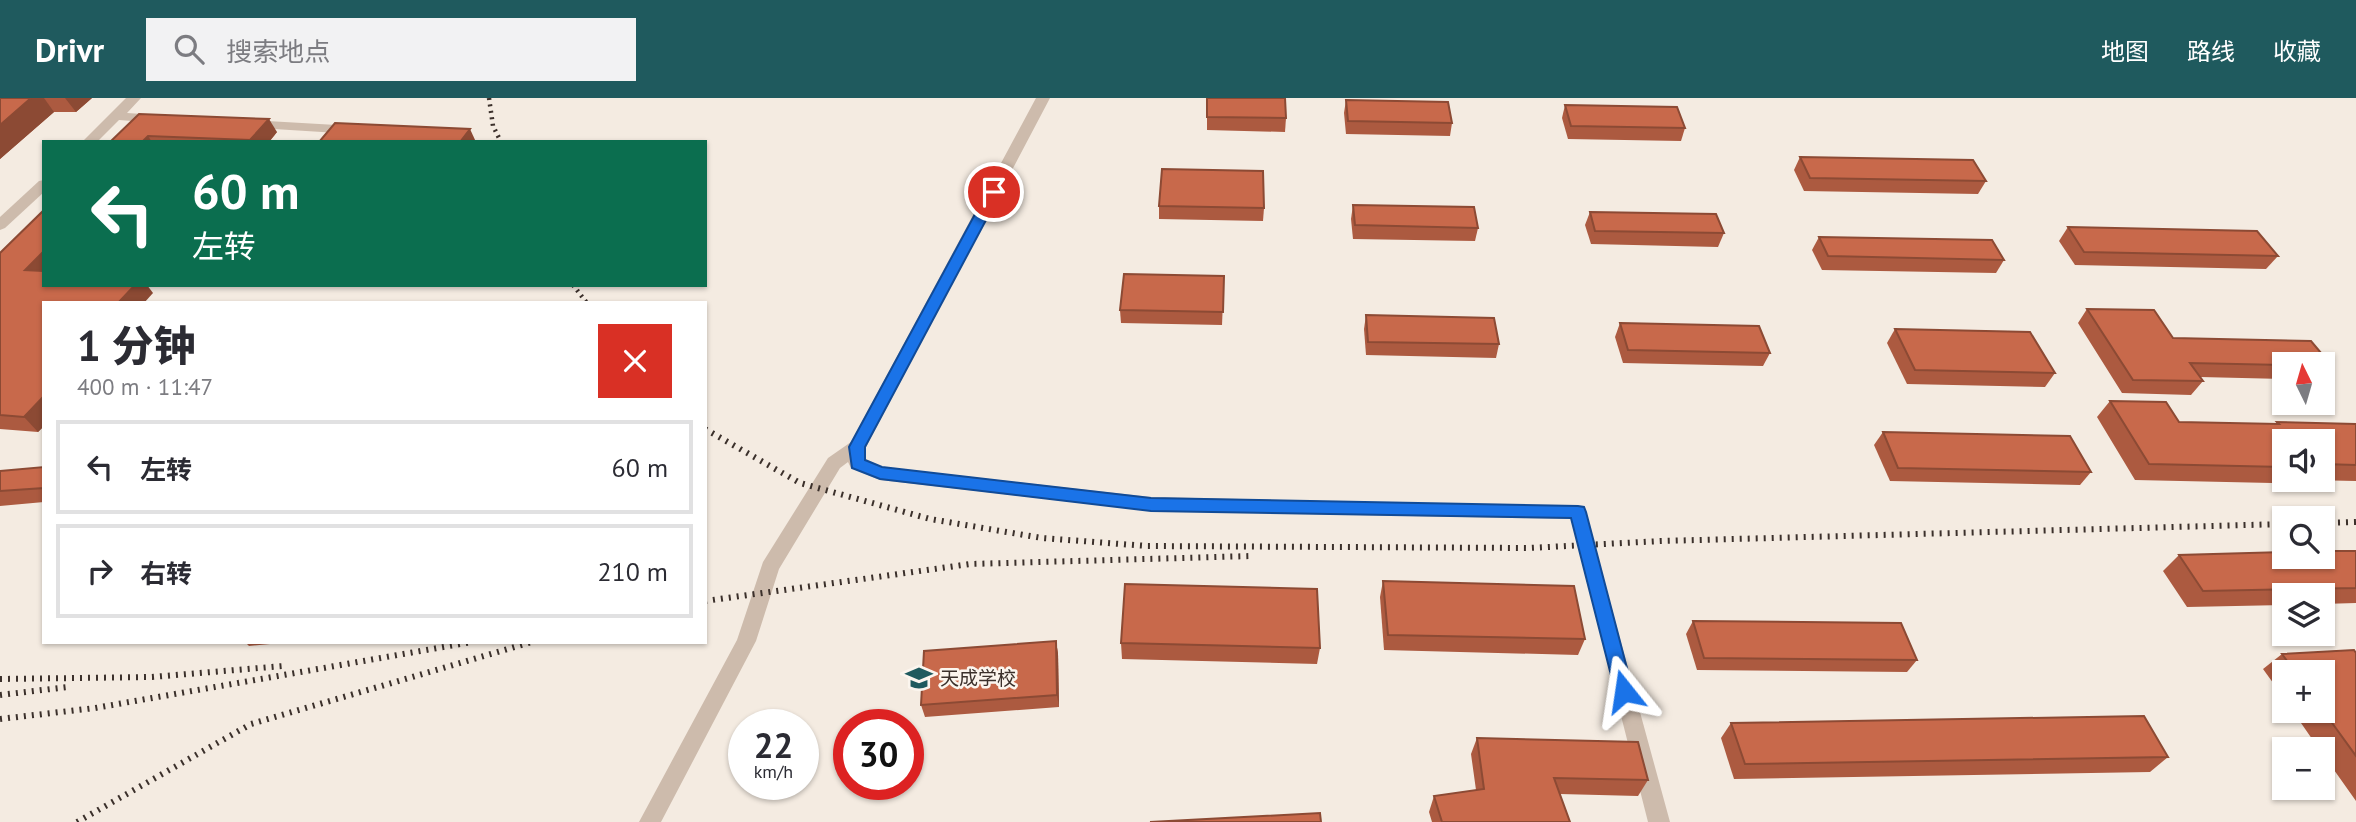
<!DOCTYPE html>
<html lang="zh">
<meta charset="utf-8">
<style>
:root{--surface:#fff;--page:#f2f2f3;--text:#2b2b33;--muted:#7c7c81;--line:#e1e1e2;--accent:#1f5a5e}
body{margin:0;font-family:"PT Sans","Noto Sans SC",sans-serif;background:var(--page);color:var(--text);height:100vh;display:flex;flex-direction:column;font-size:26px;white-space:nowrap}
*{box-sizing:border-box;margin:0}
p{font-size:23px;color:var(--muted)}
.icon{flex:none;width:38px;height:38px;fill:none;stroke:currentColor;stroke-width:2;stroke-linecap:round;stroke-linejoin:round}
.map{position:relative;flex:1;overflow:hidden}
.panel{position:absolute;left:42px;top:203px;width:665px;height:343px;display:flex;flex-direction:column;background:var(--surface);border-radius:0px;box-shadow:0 2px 5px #0004}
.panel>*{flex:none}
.banner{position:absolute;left:42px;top:42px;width:665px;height:147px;border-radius:0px;box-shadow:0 2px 5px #0004;background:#0b6e4f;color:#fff;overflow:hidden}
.needle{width:46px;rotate:355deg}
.tools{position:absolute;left:2272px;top:254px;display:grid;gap:14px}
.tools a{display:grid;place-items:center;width:63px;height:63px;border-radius:0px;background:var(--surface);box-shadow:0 2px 5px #0004;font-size:35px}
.speed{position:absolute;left:728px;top:611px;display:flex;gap:14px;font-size:35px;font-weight:700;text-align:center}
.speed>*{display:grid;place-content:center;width:91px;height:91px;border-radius:50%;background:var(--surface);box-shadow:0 2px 5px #0004;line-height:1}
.speed small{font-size:18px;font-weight:400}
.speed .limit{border:10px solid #d22;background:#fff;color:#111}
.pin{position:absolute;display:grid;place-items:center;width:60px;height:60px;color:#fff;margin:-30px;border:4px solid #fff;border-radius:50%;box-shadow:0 2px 7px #0007}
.me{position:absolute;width:77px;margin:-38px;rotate:345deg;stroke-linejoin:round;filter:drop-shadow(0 0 5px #0008)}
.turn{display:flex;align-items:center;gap:24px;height:147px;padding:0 35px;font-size:32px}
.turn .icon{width:91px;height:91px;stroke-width:2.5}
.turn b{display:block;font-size:49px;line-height:60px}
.round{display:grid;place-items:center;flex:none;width:74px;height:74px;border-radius:0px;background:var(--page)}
.head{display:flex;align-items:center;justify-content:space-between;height:119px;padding:0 35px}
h1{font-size:42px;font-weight:800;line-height:52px}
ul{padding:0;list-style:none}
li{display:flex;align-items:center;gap:21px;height:94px;margin:0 14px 10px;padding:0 21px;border:4px solid var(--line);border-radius:0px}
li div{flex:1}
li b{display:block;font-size:26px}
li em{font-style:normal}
header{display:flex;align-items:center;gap:42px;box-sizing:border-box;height:98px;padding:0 35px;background:var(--accent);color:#fff}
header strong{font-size:33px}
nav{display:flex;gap:38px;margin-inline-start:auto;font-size:24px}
.search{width:490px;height:63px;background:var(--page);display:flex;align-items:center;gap:18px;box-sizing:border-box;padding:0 24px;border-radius:0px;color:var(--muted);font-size:26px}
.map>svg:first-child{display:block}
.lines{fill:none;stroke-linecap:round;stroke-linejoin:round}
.street{fill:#cdbbac;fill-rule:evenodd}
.rail-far1{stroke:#3b302b;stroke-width:4.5;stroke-dasharray:2 4.5;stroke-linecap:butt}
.rail{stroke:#3b302b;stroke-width:6;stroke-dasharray:2 6;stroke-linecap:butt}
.wall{fill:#ac5a40}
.shaded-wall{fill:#8c4a34}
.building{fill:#c8694b;stroke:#8c4a34;stroke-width:2}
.route{fill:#1a73e8;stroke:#114b97;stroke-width:2}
.labels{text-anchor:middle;stroke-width:5;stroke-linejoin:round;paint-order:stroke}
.poi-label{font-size:19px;fill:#3b302b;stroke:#fbf5ee;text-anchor:start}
</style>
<header>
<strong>Drivr</strong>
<div class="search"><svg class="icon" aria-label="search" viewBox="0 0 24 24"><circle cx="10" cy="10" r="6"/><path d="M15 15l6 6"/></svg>搜索地点</div>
<nav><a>地图</a><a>路线</a><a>收藏</a></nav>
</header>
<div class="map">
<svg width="2356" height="724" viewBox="0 0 2356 724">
<rect width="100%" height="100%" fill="#f4ebe1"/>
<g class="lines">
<!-- street -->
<g class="street">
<polygon points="126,0 141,0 127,15 158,17 165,21 158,25 119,22 97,44 82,44"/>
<polygon points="1036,0 1050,0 866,349 866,361 882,369 1151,399 1584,409 1670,724 1648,724 1571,421 1151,413 880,382 851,370 848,364 840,370 779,471 756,543 661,724 639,724 737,542 763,464 828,360 851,344"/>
<polygon points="249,22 354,28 361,32 354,36 244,29 244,23"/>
<polygon points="44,82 44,94 5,130 0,132 0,119 39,83"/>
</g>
<!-- rail-far1 -->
<g class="rail-far1">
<polyline points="489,0 493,28 501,44"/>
<polyline points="573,187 587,205"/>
</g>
<!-- rail -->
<g class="rail">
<polyline points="705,331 800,385 930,421 1042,440 1147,448 1529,450 1661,443 2284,426"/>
<polyline points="2322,425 2356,424"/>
<polyline points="705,503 970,466 1252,458"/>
<polyline points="0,581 152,579 283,568"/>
<polyline points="0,597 68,589"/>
<polyline points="0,621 95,610 472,544"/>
<polyline points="77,724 251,626 532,544"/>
</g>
</g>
<!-- wall -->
<g class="wall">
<polygon points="0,0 92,0 76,14 54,14 0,61"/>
<polygon points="1207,0 1286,20 1285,34 1207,32"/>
<polygon points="1346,2 1452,25 1450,38 1346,36 1344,15"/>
<polygon points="1565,7 1685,30 1681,43 1568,41 1562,20"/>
<polygon points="139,16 277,34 269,44 110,44"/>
<polygon points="1800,59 1986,83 1978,96 1804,93 1794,72"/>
<polygon points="1353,107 1478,130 1475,143 1353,141 1351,121"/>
<polygon points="1159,108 1264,110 1263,123 1159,121"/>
<polygon points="1590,114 1724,135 1718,149 1591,146 1585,127"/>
<polygon points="2068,129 2278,158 2266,171 2075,167 2059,143"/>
<polygon points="1819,139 2004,162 1996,175 1822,172 1812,152"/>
<polygon points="0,155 44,187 153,195 44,205 44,328 38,334 0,331"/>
<polygon points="1224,178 1222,227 1121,225 1120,212"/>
<polygon points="2087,211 2154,212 2173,240 2311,243 2332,268 2322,278 2322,266 2284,266 2284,281 2200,279 2203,283 2191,297 2122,295 2078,225"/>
<polygon points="1366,217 1499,246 1496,260 1366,257 1364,231"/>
<polygon points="1620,225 1770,255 1763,268 1623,265 1615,239"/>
<polygon points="1895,231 2055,275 2045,289 1907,286 1887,245"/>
<polygon points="2110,303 2179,324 2275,326 2277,324 2356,326 2356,383 2309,382 2322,382 2322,343 2284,343 2284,381 2276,381 2272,385 2135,382 2097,319"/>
<polygon points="1883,334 2091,374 2080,387 1890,383 1874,347"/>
<polygon points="44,369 44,404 0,408 0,373"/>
<polygon points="2356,453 2356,505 2322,506 2322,497 2284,497 2284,507 2187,509 2163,473 2179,457"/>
<polygon points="1383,483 1585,541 1578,557 1384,552 1380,499"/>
<polygon points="1693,523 1917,562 1907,574 1697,572 1686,536"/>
<polygon points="1056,543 1058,556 1059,609 925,619 921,607"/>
<polygon points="245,544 292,544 249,548"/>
<polygon points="1121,545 1320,550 1317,566 1122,561"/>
<polygon points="2356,555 2356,703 2322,655 2322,651 2319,651 2292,612 2322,612 2322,574 2284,574 2284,600 2263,571 2282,556"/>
<polygon points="1731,625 2168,659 2150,674 1734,681 1721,640"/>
<polygon points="1477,640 1648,682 1638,698 1560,696 1570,724 1432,724 1429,714 1434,698 1476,692 1471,656"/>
</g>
<!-- shaded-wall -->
<g class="shaded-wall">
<polygon points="31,0 44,0 54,14 0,61 0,27"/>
<polygon points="65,0 92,0 76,14"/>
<polygon points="269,21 277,34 269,44 251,44 250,42"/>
<polygon points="470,31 476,44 460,44"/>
<polygon points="148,38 152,44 142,44"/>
<polygon points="44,153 44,180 25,172"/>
<polygon points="135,187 147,187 153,195 144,205 118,205"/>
<polygon points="44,298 44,328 38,334 24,319"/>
<polygon points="1056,543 1058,556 1059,609 1057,597"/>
</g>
<!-- building -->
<g class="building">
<polygon points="0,0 31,0 0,27"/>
<polygon points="1207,0 1285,0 1286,20 1207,19"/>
<polygon points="1346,2 1448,4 1452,25 1348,23"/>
<polygon points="1565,7 1677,9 1685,30 1571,28"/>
<polygon points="139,16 269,21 250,42 148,38 142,44 110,44"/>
<polygon points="335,25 470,31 460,44 319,44"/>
<polygon points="1800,59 1973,62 1986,83 1810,80"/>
<polygon points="1162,71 1263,73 1264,110 1159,108"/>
<polygon points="1353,107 1474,109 1478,130 1355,127"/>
<polygon points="44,112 44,153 25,172 44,173 44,187 135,187 118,205 44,205 44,298 24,319 0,317 0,155"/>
<polygon points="1590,114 1716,116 1724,135 1595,133"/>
<polygon points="2068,129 2257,133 2278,158 2084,154"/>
<polygon points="1819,139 1992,142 2004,162 1828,158"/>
<polygon points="1124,176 1224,178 1223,214 1120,212"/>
<polygon points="2087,211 2154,212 2173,240 2311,243 2332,268 2322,268 2322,266 2284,266 2284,267 2190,265 2203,283 2133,282"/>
<polygon points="1366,217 1494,220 1499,246 1368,244"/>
<polygon points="1620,225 1759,228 1770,255 1628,252"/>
<polygon points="1895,231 2030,234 2055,275 1915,272"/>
<polygon points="2110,303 2166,304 2179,324 2279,326 2277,324 2356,326 2356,367 2322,366 2322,343 2284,343 2284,369 2149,366"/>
<polygon points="1883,334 2070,338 2091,374 1898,370"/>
<polygon points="44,369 44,390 0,393 0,373"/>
<polygon points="2322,453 2356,453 2356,490 2203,493 2179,457 2284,454 2284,458 2322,458"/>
<polygon points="1383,483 1574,488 1585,541 1388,537"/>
<polygon points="1125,486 1317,491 1320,550 1121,545"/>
<polygon points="1693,523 1901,525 1917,562 1704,560"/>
<polygon points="1056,543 1057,597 921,607 924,553"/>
<polygon points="2354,552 2356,555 2356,658 2322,611 2322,574 2295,574 2282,556"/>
<polygon points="2144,618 2168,659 1745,666 1731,625"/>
<polygon points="1477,640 1638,644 1648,682 1554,680 1570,724 1442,724 1434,698 1484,691"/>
<polygon points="1320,715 1321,724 1150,724"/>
</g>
<!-- route -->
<polygon class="route" points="994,90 1001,94 865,349 865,362 882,369 1151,400 1578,408 1584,409 1586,414 1633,593 1631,599 1624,601 1618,599 1615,593 1571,420 1151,413 880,381 852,370 849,349 987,94"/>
<!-- icons -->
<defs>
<symbol id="school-bare" viewBox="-9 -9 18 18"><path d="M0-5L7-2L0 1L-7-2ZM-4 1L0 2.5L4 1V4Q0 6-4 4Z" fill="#1f5a5e" stroke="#fbf5ee" stroke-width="2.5" paint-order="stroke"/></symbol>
</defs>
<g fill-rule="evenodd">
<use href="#school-bare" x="900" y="561" width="38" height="38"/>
</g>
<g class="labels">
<!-- poi labels -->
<g class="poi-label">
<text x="940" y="587">天成学校</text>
</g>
</g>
</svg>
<div class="tools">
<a><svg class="needle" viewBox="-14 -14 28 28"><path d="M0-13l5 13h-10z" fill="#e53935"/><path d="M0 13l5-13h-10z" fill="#7c7c81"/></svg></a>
<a><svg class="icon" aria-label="sound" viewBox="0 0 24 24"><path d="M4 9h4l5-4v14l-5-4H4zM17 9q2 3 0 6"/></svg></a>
<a><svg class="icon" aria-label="search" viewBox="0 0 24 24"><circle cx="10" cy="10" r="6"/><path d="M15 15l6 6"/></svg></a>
<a><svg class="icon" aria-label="layers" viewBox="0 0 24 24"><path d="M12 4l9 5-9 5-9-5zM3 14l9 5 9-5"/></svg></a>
<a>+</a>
<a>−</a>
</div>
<div class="speed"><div>22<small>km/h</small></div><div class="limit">30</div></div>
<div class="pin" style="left:994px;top:94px;background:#d93025"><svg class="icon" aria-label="arrive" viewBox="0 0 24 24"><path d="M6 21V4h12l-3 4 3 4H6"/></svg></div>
<svg class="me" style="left:1624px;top:593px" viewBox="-20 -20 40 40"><path d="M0-17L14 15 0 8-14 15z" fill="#1a73e8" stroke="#fff" stroke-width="4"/></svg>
<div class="banner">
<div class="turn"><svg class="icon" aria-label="left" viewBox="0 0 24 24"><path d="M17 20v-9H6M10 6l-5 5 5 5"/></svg><div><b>60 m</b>左转</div></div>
</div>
<section class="panel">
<div class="head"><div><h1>1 分钟</h1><p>400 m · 11:47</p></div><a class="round" style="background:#d93025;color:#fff"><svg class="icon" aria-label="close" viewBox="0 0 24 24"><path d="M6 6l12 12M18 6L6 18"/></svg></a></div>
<ul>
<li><svg class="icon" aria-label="left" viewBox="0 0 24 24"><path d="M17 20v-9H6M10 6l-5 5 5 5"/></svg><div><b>左转</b></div><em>60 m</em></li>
<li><svg class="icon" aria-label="right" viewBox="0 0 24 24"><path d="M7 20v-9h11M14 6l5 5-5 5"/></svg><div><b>右转</b></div><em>210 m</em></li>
</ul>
</section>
</div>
